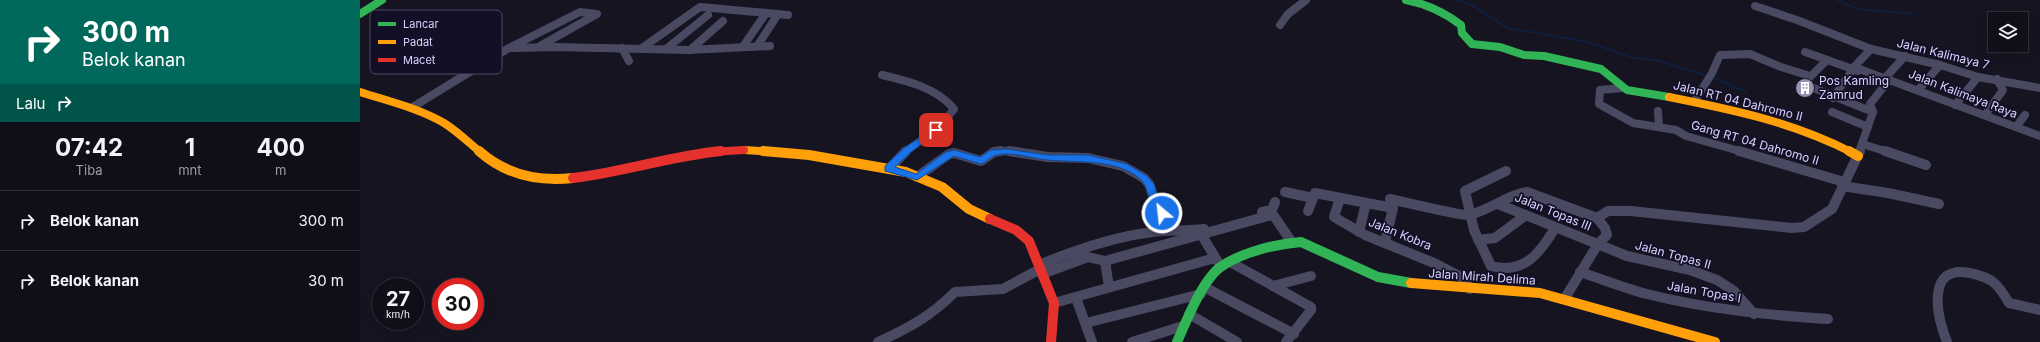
<!DOCTYPE html>
<html lang="id">
<style>
:root{--surface:#100f19;--page:#191822;--text:#f1f3f6;--muted:#9c9ca2;--line:#302f38}
body{margin:0;font-family:Inter,sans-serif;background:var(--page);color:var(--text);height:100vh;display:flex;flex-direction:column;font-size:15px;white-space:nowrap}
*{box-sizing:border-box;margin:0}
p{font-size:13px;color:var(--muted)}
.icon{flex:none;width:22px;height:22px;fill:none;stroke:currentColor;stroke-width:2;stroke-linecap:round;stroke-linejoin:round}
.map{position:relative;flex:1;overflow:hidden}
.side{display:flex;flex-direction:column;background:var(--surface);width:360px}
.side>*{flex:none}
.guide{background:#00695c;color:#fff;overflow:hidden}
.tools{position:absolute;left:1628px;top:12px;display:grid;gap:8px}
.tools a{display:grid;place-items:center;width:40px;height:40px;border-radius:0px;background:var(--surface);box-shadow:0 4px 16px #0002,0 0 0 1px var(--line);font-size:20px}
.speed{position:absolute;left:12px;top:278px;display:flex;gap:8px;font-size:20px;font-weight:700;text-align:center}
.speed>*{display:grid;place-content:center;width:52px;height:52px;border-radius:50%;background:var(--surface);box-shadow:0 4px 16px #0002,0 0 0 1px var(--line);line-height:1}
.speed small{font-size:10px;font-weight:400}
.speed .limit{border:6px solid #d22;background:#fff;color:#111}
.pin{position:absolute;display:grid;place-items:center;width:34px;height:34px;color:#fff;margin:-17px;border-radius:8px;box-shadow:0 2px 6px #0006}
.me{position:absolute;width:44px;margin:-22px;rotate:332deg;stroke-linejoin:round;filter:drop-shadow(0 0 3px #0008)}
.turn{display:flex;align-items:center;gap:14px;height:84px;padding:0 16px;font-size:18px}
.turn .icon{width:52px;height:52px;stroke-width:2.5}
.turn b{display:block;font-size:28px;line-height:34px}
.then{display:flex;align-items:center;height:38px;padding:0 16px;background:#0003;gap:8px;font-size:15px}
.eta{display:flex;justify-content:space-evenly;align-items:center;height:68px;text-align:center}
.eta b{font-size:24px;font-weight:700;line-height:28px}
ul{padding:0;list-style:none}
li{display:flex;align-items:center;gap:12px;height:60px;padding:0 16px;border-top:1px solid var(--line)}
li div{flex:1}
li b{display:block;font-size:15px}
li em{font-style:normal}
main{display:flex;flex:1;min-height:0}
.map>svg:first-child{display:block}
.lines{fill:none;stroke-linecap:round;stroke-linejoin:round}
.stream{stroke:#0d2144;stroke-width:1.5}
.street-far1{stroke:#4a4962;stroke-width:8}
.street{stroke:#4a4962;stroke-width:10}
.fast-far1{stroke:#30b455;stroke-width:8}
.fast{stroke:#30b455;stroke-width:10}
.slow-far1{stroke:#ff9f0a;stroke-width:8}
.slow{stroke:#ff9f0a;stroke-width:10}
.jam-far1{stroke:#e5322d;stroke-width:8}
.jam{stroke:#e5322d;stroke-width:10}
.route{fill:#1a73e8;stroke:#114b97}
.labels{text-anchor:middle;stroke-width:3.5;stroke-linejoin:round;paint-order:stroke}
.street-label{font-size:12px;fill:#d9d4ff;stroke:#130f26}
.poi-label{font-size:12px;fill:#d9d4ff;stroke:#130f26;text-anchor:start}
.key{fill:#130f26;stroke:#4e4a67;stroke-width:1}
.key-label{font-size:11px;fill:#d9d4ff}
</style>
<main>
<section class="side">
<div class="guide">
<div class="turn"><svg class="icon" aria-label="right" viewBox="0 0 24 24"><path d="M7 20v-9h11M14 6l5 5-5 5"/></svg><div><b>300 m</b>Belok kanan</div></div>
<div class="then">Lalu<svg class="icon" aria-label="right" viewBox="0 0 24 24"><path d="M7 20v-9h11M14 6l5 5-5 5"/></svg></div>
</div>
<div class="eta">
<div><b>07:42</b><p>Tiba</p></div>
<div><b>1</b><p>mnt</p></div>
<div><b>400</b><p>m</p></div>
</div>
<ul>
<li><svg class="icon" aria-label="right" viewBox="0 0 24 24"><path d="M7 20v-9h11M14 6l5 5-5 5"/></svg><div><b>Belok kanan</b></div><em>300 m</em></li>
<li><svg class="icon" aria-label="right" viewBox="0 0 24 24"><path d="M7 20v-9h11M14 6l5 5-5 5"/></svg><div><b>Belok kanan</b></div><em>30 m</em></li>
</ul>
</section>
<div class="map">
<svg width="1680" height="342" viewBox="0 0 1680 342">
<rect width="100%" height="100%" fill="#161421"/>
<g class="lines">
<!-- stream -->
<g class="stream">
<polyline points="1096,0 1110,4 1148,28 1228,42 1273,58 1296,60 1347,76"/>
<polyline points="1477,0 1497,9 1555,14"/>
<polyline points="1351,77 1387,92"/>
</g>
<!-- street-far1 -->
<g class="street-far1">
<polyline points="1395,6 1437,20 1511,49 1580,65 1618,77 1680,88"/>
<polyline points="920,25 928,14 946,0"/>
<polyline points="384,45 406,13"/>
<polyline points="398,45 418,14"/>
<polyline points="152,48 196,47 328,50 410,46"/>
<polyline points="262,48 269,61"/>
<polyline points="282,48 340,7 428,15"/>
<polyline points="306,49 348,15"/>
<polyline points="330,50 363,21"/>
<polyline points="1445,52 1498,71"/>
<polyline points="1467,60 1447,80 1451,87 1513,112"/>
<polyline points="1494,67 1680,136"/>
<polyline points="1494,67 1511,49"/>
<path d="M522,75C548,81 577,88 594,109L581,126L545,152"/>
<polyline points="1525,78 1545,56"/>
<polyline points="1262,88 1240,90 1239,104 1273,123 1316,130 1326,136 1383,152"/>
<polyline points="1558,90 1580,65"/>
<polyline points="1473,98 1493,69"/>
<polyline points="1334,102 1352,73 1360,55 1390,54 1421,67 1450,76"/>
<polyline points="1595,105 1618,77"/>
<polyline points="51,108 149,48 220,12 237,14 180,46"/>
<polyline points="1298,111 1299,127"/>
<polyline points="1472,112 1508,127"/>
<polyline points="1625,115 1643,90 1637,79"/>
<polyline points="1656,127 1665,115"/>
<polyline points="1502,144 1528,152"/>
<polyline points="633,152 646,151 656,152"/>
<polyline points="1499,152 1513,112 1510,104 1529,80"/>
</g>
<!-- street -->
<g class="street">
<polyline points="649,151 688,157 728,158 763,166 784,178 789,184 797,207 802,213 809,216 817,230"/>
<polyline points="1379,151 1484,182"/>
<polyline points="1525,151 1566,165"/>
<polyline points="529,169 546,151"/>
<path d="M1146,171L1105,191L1114,230L1131,266C1164,275 1180,253 1195,228"/>
<polyline points="557,177 589,154 594,153 621,161 634,152 641,151"/>
<polyline points="1482,186 1528,193 1579,204"/>
<polyline points="925,192 953,198"/>
<polyline points="980,198 974,217 1005,235 1074,263 1103,278 1110,289"/>
<path d="M1030,199C1044,202 1100,216 1109,215C1130,210 1147,195 1167,192L1237,218L1245,228L1247,235L1238,244L1205,298"/>
<polyline points="1138,204 1267,256 1330,270 1357,280 1374,291 1394,314"/>
<polyline points="948,211 955,193 1033,208 1025,242"/>
<polyline points="902,212 912,210 915,202"/>
<polyline points="1237,218 1248,211 1271,211 1432,228 1444,227 1472,209 1500,151"/>
<polyline points="999,232 1006,203"/>
<polyline points="841,234 858,262"/>
<polyline points="1118,240 1135,238 1166,215"/>
<polyline points="745,261 749,287"/>
<polyline points="870,262 951,307 951,310 926,342"/>
<path d="M679,265C715,250 753,237 792,232C809,230 827,231 844,229"/>
<path d="M1220,272C1242,279 1264,288 1287,294C1346,309 1407,315 1468,319"/>
<polyline points="682,274 728,257 745,261 911,215 914,216 931,241"/>
<polyline points="913,286 951,276"/>
<polyline points="844,287 934,334"/>
<polyline points="716,298 732,342"/>
<polyline points="694,303 855,258"/>
<polyline points="829,314 877,342"/>
<polyline points="726,323 841,294"/>
<path d="M518,342C549,328 571,316 595,292L643,289L680,269"/>
<polyline points="772,342 823,326"/>
<path d="M1587,342C1577,317 1565,264 1610,273C1633,278 1638,284 1649,303L1680,310"/>
</g>
<!-- fast-far1 -->
<g class="fast-far1">
<path d="M1046,0C1067,4 1084,12 1101,25L1102,33L1112,44L1140,47L1164,55L1184,56L1241,69L1267,90L1309,97"/>
<polyline points="0,14 22,0"/>
</g>
<!-- fast -->
<path class="fast" d="M817,342C826,322 843,278 862,266C883,252 916,244 941,242L1018,277L1051,283"/>
<!-- slow-far1 -->
<g class="slow-far1">
<path d="M0,92C28,101 58,108 84,123C97,131 108,142 120,152"/>
<path d="M1309,97C1374,110 1432,122 1491,152"/>
<polyline points="384,150 416,152"/>
</g>
<!-- slow -->
<g class="slow">
<path d="M119,151C146,175 177,182 213,178"/>
<polyline points="403,151 449,155 546,172 582,187 609,209 630,219"/>
<polyline points="1489,151 1498,156"/>
<polyline points="1051,283 1180,293 1355,342"/>
</g>
<!-- jam-far1 -->
<polyline class="jam-far1" points="350,152 384,150"/>
<!-- jam -->
<g class="jam">
<path d="M213,178C263,172 311,156 361,151"/>
<polyline points="630,219 656,230 669,241 694,303 691,342"/>
</g>
</g>
<!-- route -->
<path class="route" d="M576,127L580,130L579,131L551,152L535,167L556,174L586,152L594,150L620,157L631,150L646,149L688,155H728L767,164L787,176L794,184L801,206L807,213L802,217C787,212 791,191 782,181C760,158 717,163 688,160C673,159 652,151 637,155C631,156 627,162 621,164L594,156L557,180L525,171V166L544,148Z"/>
<!-- icons -->
<defs>
<symbol id="building-disc" viewBox="-11 -11 22 22"><circle r="9.5" fill="#9591b1" stroke="#130f26"/><path d="M-4-6H4V6H1V3H-1V6H-4ZM-2.5-4.3h1.7v1.8h-1.7ZM.8-4.3h1.7v1.8H.8ZM-2.5-1h1.7V.8h-1.7ZM.8-1h1.7V.8H.8Z" fill="#fff"/></symbol>
</defs>
<g fill-rule="evenodd">
<use href="#building-disc" x="1434" y="77" width="22" height="22"/>
</g>
<g class="labels">
<!-- street labels -->
<g class="street-label">
<text transform="translate(1583 54) rotate(14)" y="4">Jalan Kalimaya 7</text>
<text transform="translate(1603 94) rotate(21)" y="4">Jalan Kalimaya Raya</text>
<text transform="translate(1378 101) rotate(14)" y="4">Jalan RT 04 Dahromo II</text>
<text transform="translate(1395 143) rotate(16)" y="4">Gang RT 04 Dahromo II</text>
<text transform="translate(1193 212) rotate(22)" y="4">Jalan Topas III</text>
<text transform="translate(1040 234) rotate(22)" y="4">Jalan Kobra</text>
<text transform="translate(1313 255) rotate(15)" y="4">Jalan Topas II</text>
<text transform="translate(1122 277) rotate(4)" y="4">Jalan Mirah Delima</text>
<text transform="translate(1344 292) rotate(10)" y="4">Jalan Topas I</text>
</g>
<!-- poi labels -->
<g class="poi-label">
<text x="1459" y="85">Pos Kamling<tspan x="1459" dy="14">Zamrud</tspan></text>
</g>
</g>
<!-- legend -->
<rect x="10" y="10" width="132" height="64" rx="6" class="key"/>
<rect x="18" y="22" width="18" height="4" fill="#30b455"/>
<rect x="18" y="40" width="18" height="4" fill="#ff9f0a"/>
<rect x="18" y="58" width="18" height="4" fill="#e5322d"/>
<g class="key-label">
<text x="43" y="28">Lancar</text>
<text x="43" y="46">Padat</text>
<text x="43" y="64">Macet</text>
</g>
</svg>
<div class="tools">
<a><svg class="icon" aria-label="layers" viewBox="0 0 24 24"><path d="M12 4l9 5-9 5-9-5zM3 14l9 5 9-5"/></svg></a>
</div>
<div class="speed"><div>27<small>km/h</small></div><div class="limit">30</div></div>
<div class="pin" style="left:576px;top:130px;background:#d93025"><svg class="icon" aria-label="arrive" viewBox="0 0 24 24"><path d="M6 21V4h12l-3 4 3 4H6"/></svg></div>
<svg class="me" style="left:802px;top:213px" viewBox="-20 -20 40 40"><circle r="17" fill="#1a73e8" stroke="#fff" stroke-width="3"/><path d="M0-11L8 9 0 5-8 9z" fill="#fff"/></svg>
</div>
</main>
